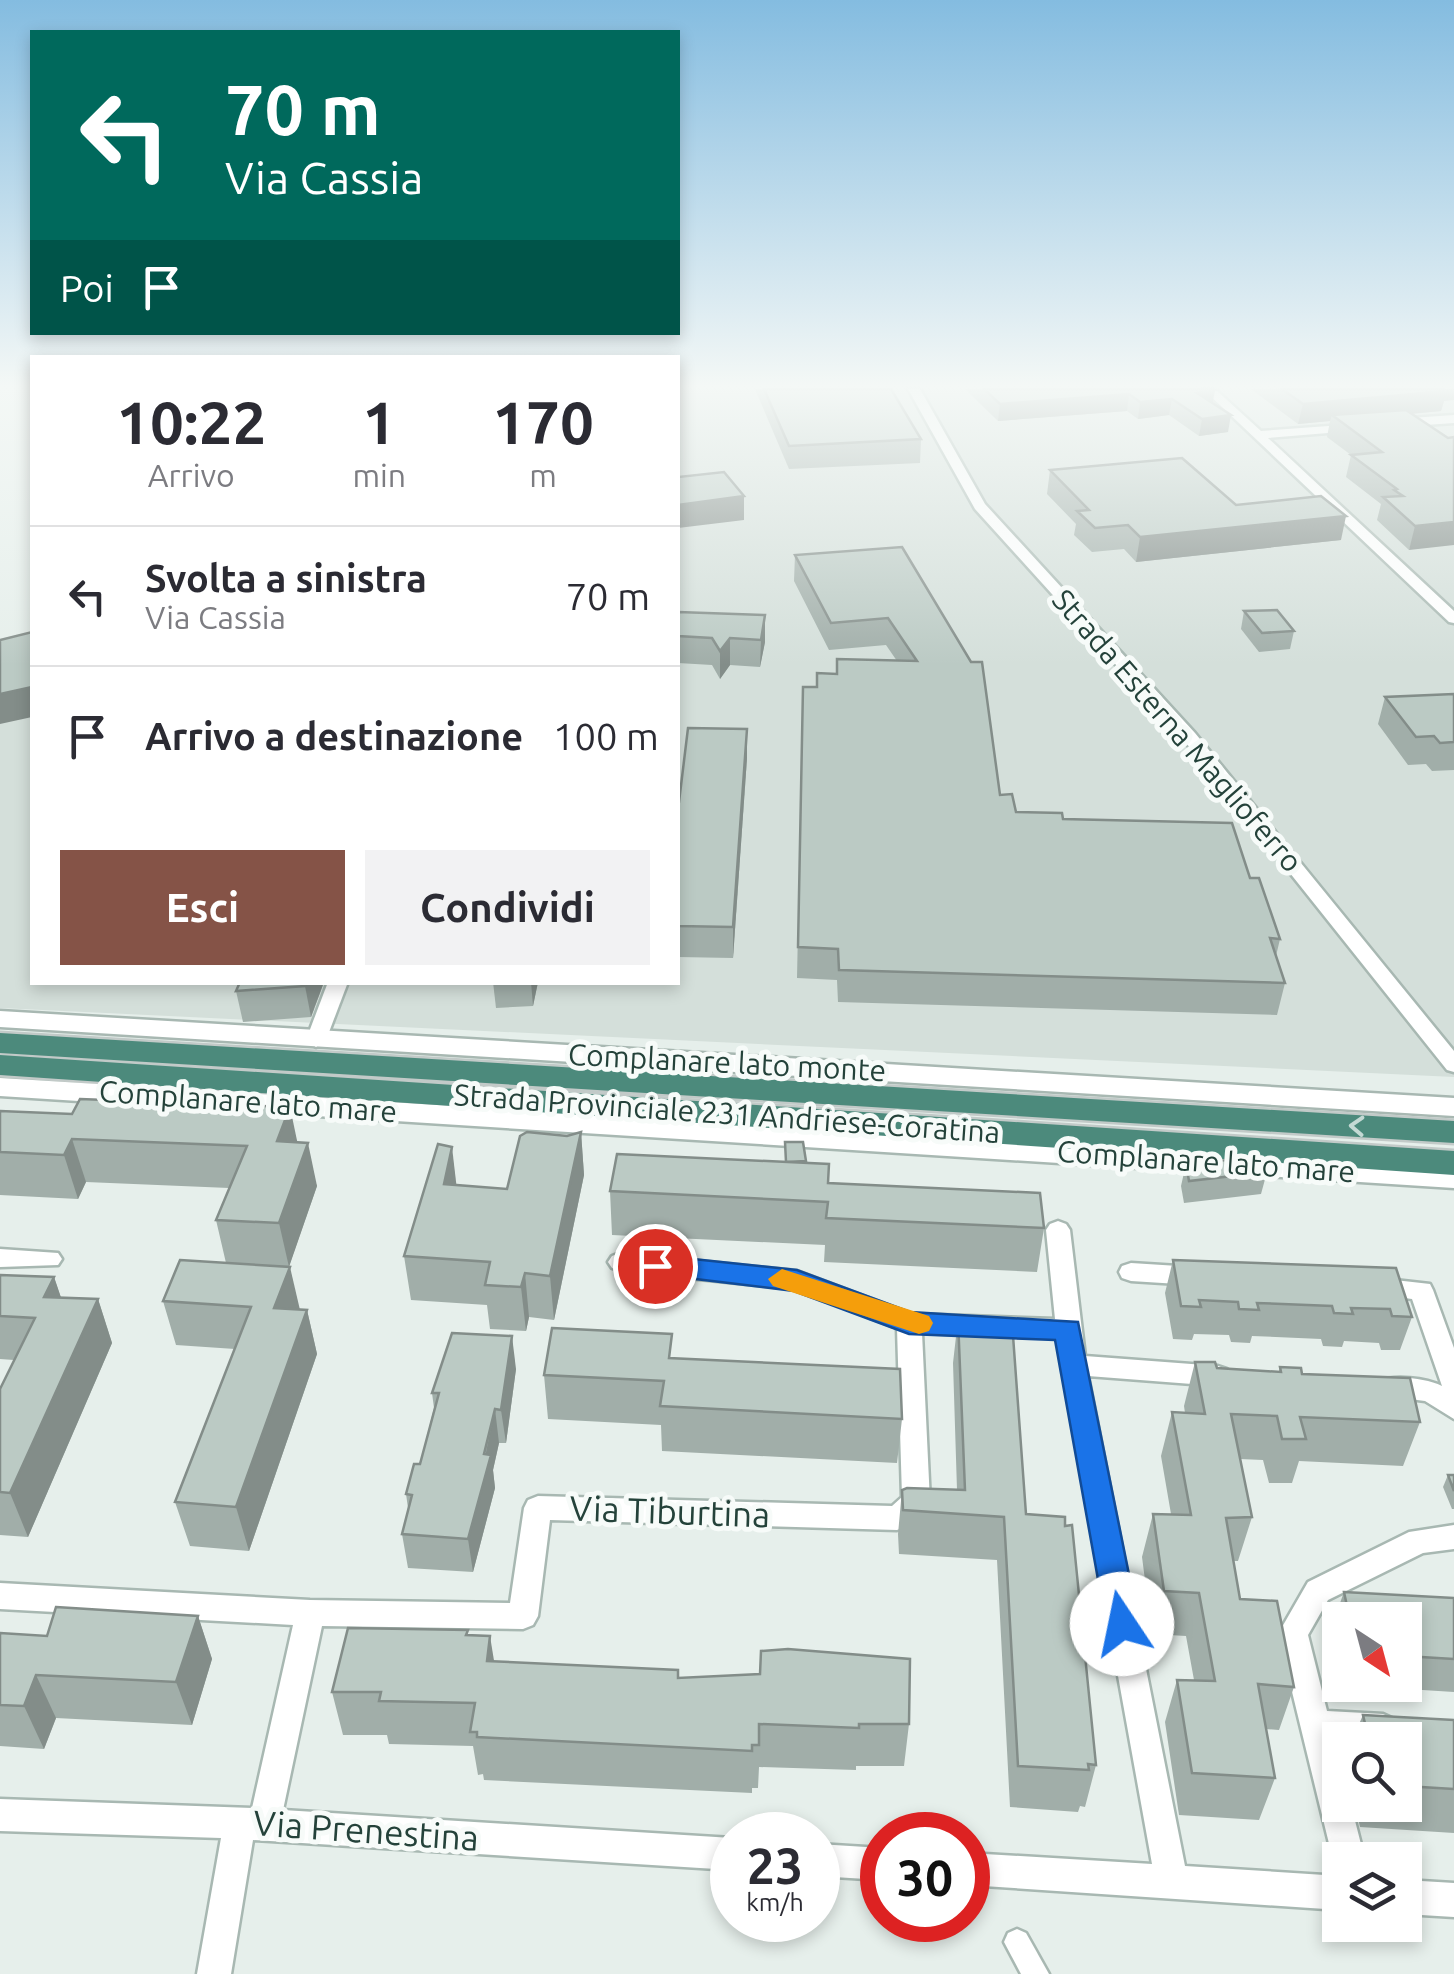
<!DOCTYPE html>
<html lang="it">
<style>
:root{--surface:#fff;--page:#f2f2f3;--text:#2b2b33;--muted:#7c7c81;--line:#e1e1e2;--accent:#855347}
body{margin:0;font-family:Ubuntu,sans-serif;background:var(--page);color:var(--text);height:100vh;display:flex;flex-direction:column;font-size:38px;white-space:nowrap}
*{box-sizing:border-box;margin:0}
p{font-size:32px;color:var(--muted)}
.icon{flex:none;width:55px;height:55px;fill:none;stroke:currentColor;stroke-width:2;stroke-linecap:round;stroke-linejoin:round}
.map{position:relative;flex:1;overflow:hidden}
.drawer{position:absolute;left:30px;top:355px;width:650px;height:630px;display:flex;flex-direction:column;background:var(--surface);border-radius:0px;box-shadow:0 5px 15px #0003}
.drawer>*{flex:none}
.banner{position:absolute;left:30px;top:30px;width:650px;height:305px;border-radius:0px;box-shadow:0 5px 15px #0003;background:#00695c;color:#fff;overflow:hidden}
.needle{width:65px;rotate:144deg}
.fabs{position:absolute;left:1322px;top:1602px;display:grid;gap:20px}
.fabs a{display:grid;place-items:center;width:100px;height:100px;border-radius:0px;background:var(--surface);box-shadow:0 5px 15px #0003;font-size:50px}
.speed{position:absolute;left:710px;top:1812px;display:flex;gap:20px;font-size:50px;font-weight:700;text-align:center}
.speed>*{display:grid;place-content:center;width:130px;height:130px;border-radius:50%;background:var(--surface);box-shadow:0 5px 15px #0003;line-height:1}
.speed small{font-size:25px;font-weight:400}
.speed .limit{border:15px solid #d22;background:#fff;color:#111}
.pin{position:absolute;display:grid;place-items:center;width:85px;height:85px;color:#fff;margin:-42px;border:5px solid #fff;border-radius:50%;box-shadow:0 2px 10px #0007}
.me{position:absolute;width:110px;margin:-55px;rotate:349deg;stroke-linejoin:round;filter:drop-shadow(0 0 8px #0008)}
.turn{display:flex;align-items:center;gap:35px;height:210px;padding:0 30px;font-size:45px}
.turn .icon{width:130px;height:130px;stroke-width:2.5}
.turn b{display:block;font-size:70px;line-height:85px}
.then{display:flex;align-items:center;height:95px;padding:0 30px;background:#0003;gap:20px;font-size:38px}
.eta{display:flex;justify-content:space-evenly;align-items:center;height:170px;text-align:center}
.eta b{font-size:60px;font-weight:700;line-height:70px}
.button{display:flex;gap:20px;margin-top:auto;padding:20px 30px}
.button a{flex:1;height:115px;border-radius:0px;background:var(--accent);color:#fff;font-size:40px;font-weight:700;line-height:115px;text-align:center}
.button a+a{background:var(--page);color:var(--text)}
ul{padding:0;list-style:none}
li{display:flex;align-items:center;gap:30px;height:140px;padding:0 30px;border-top:2px solid var(--line)}
li div{flex:1}
li b{display:block;font-size:38px}
li em{font-style:normal}
.map>svg:first-child{display:block}
.built{fill:#d4dfda}
.lines{fill:none;stroke-linecap:round;stroke-linejoin:round}
.pedestrian-casing{stroke:#a8b8b2;stroke-width:5}
.minor-casing{stroke:#a8b8b2;stroke-width:5}
.tertiary-casing{stroke:#a8b8b2;stroke-width:5}
.trunk-casing{stroke:#c2cac8;stroke-width:5}
.pedestrian{fill:#fff;fill-rule:evenodd}
.minor{fill:#fff;fill-rule:evenodd}
.tertiary{fill:#fff;fill-rule:evenodd}
.trunk{fill:#4c8a7c;fill-rule:evenodd}
.wall{fill:#a1aea9}
.shaded-wall{fill:#838d89}
.building{fill:#bbcac4;stroke:#838d89;stroke-width:2.5}
.oneway{stroke:#c4d9d4}
.route{fill:#1a73e8;stroke:#114b97;stroke-width:2.5}
.slow{fill:#f59e0b}
.labels{text-anchor:middle;stroke-width:10;stroke-linejoin:round;paint-order:stroke}
.street-label{font-size:30px;fill:#24423a;stroke:#f7fbf9}
.near-street-label{font-size:35px;fill:#24423a;stroke:#f7fbf9}
</style>
<div class="map">
<svg width="1454" height="1974" viewBox="0 0 1454 1974">
<rect width="100%" height="100%" fill="#e6efeb"/>
<!-- built -->
<polygon class="built" points="678,389 1454,389 1454,1077 0,1008 0,663 32,654 32,982 678,982"/>
<g class="lines">
<defs>
<polygon id="pedestrian" points="1017,1929 1026,1933 1049,1974 1021,1974 1004,1942 1008,1933"/>
<g id="minor">
<polygon points="908,389 920,389 985,504 1195,733 1454,1051 1454,1072 1447,1070 1183,739 975,509"/>
<polygon points="1203,389 1215,389 1261,431 1356,424 1356,430 1352,431 1268,438 1454,611 1454,623 1449,622"/>
<polygon points="1454,415 1454,423 1396,427 1390,423 1396,419"/>
<polygon points="328,982 348,982 326,1040 316,1047 306,1040"/>
<path d="M1058,1221L1066,1224L1070,1230L1085,1356L1218,1366L1227,1369L1231,1376L1227,1383L1218,1386L1088,1376L1185,1866L1340,1876V1910L968,1885V1853L1152,1864L1057,1338L922,1333L930,1502C923,1515 911,1525 897,1530L550,1520L538,1616L533,1625L523,1629L322,1626L283,1810L732,1838V1870L253,1840L231,1974H197L221,1838L0,1831V1799L252,1808L293,1625L0,1609V1583L310,1600L510,1603L524,1508L528,1500L538,1496L892,1506L902,1497L897,1328L795,1289L620,1271L612,1268L608,1262L612,1256L620,1253L797,1271L911,1314L1055,1319L1046,1230L1050,1224Z"/>
<polygon points="0,1249 58,1253 62,1259 58,1265 0,1267"/>
<polygon points="1131,1263 1194,1267 1203,1270 1206,1276 1203,1282 1194,1285 1131,1281 1122,1278 1119,1272 1122,1266"/>
<path d="M1377,1278L1430,1284L1433,1290L1454,1348V1419L1425,1401L1378,1395L1374,1388L1378,1381C1396,1375 1425,1378 1442,1386L1412,1299L1368,1293L1365,1287L1368,1281Z"/>
<polygon points="1454,1525 1454,1549 1423,1553 1328,1600 1308,1635 1327,1711 1383,1714 1394,1719 1398,1729 1392,1740 1335,1741 1340,1760 1340,1805 1351,1805 1365,1860 1340,1860 1340,1873 1333,1860 1278,1634 1308,1582 1409,1532"/>
<polygon points="818,1844 882,1848 882,1880 818,1876"/>
<polygon points="1405,1880 1454,1883 1454,1917 1405,1914"/>
</g>
<g id="tertiary">
<polygon points="0,1011 1454,1098 1454,1116 0,1027"/>
<polygon points="0,1078 1454,1168 1454,1188 0,1096"/>
</g>
<g id="trunk">
<polygon points="0,1033 1454,1121 1454,1143 0,1053"/>
<polygon points="0,1055 1454,1151 1454,1175 0,1075"/>
</g>
</defs>
<!-- pedestrian casing -->
<use href="#pedestrian" class="pedestrian-casing"/>
<!-- minor casing -->
<use href="#minor" class="minor-casing"/>
<!-- tertiary casing -->
<use href="#tertiary" class="tertiary-casing"/>
<!-- trunk casing -->
<use href="#trunk" class="trunk-casing"/>
<!-- pedestrian -->
<use href="#pedestrian" class="pedestrian"/>
<!-- minor -->
<use href="#minor" class="minor"/>
<!-- tertiary -->
<use href="#tertiary" class="tertiary"/>
<!-- trunk -->
<use href="#trunk" class="trunk"/>
</g>
<!-- wall -->
<g class="wall">
<polygon points="755,389 891,389 921,439 920,463 789,469"/>
<polygon points="965,389 1213,389 1213,403 1228,432 1199,436 1169,415 1138,419 1127,411 998,421"/>
<polygon points="1251,389 1454,389 1444,401 1441,411 1412,414 1448,438 1409,550 1377,520 1381,504 1346,477 1351,455 1327,437 1330,421 1298,424"/>
<polygon points="1050,470 1236,505 1341,540 1136,562 1124,549 1092,552 1074,535 1076,524 1047,494"/>
<polygon points="902,547 1000,795 1016,812 1063,819 1250,878 1280,939 1276,956 1285,983 1277,1015 838,1002 837,980 797,978 803,687 817,687 836,674 837,659 897,661 886,645 829,650 794,581 795,555"/>
<polygon points="1244,611 1294,631 1290,649 1259,652 1241,629"/>
<polygon points="678,612 765,615 765,642 760,667 730,665 720,679 712,665 678,663"/>
<polygon points="1454,694 1454,770 1432,771 1426,764 1408,765 1378,724 1385,697"/>
<polygon points="747,758 733,958 678,957 678,802"/>
<polygon points="324,982 311,1017 243,1022 236,991"/>
<polygon points="493,982 538,982 533,1006 496,1008"/>
<polygon points="0,1111 297,1142 317,1186 289,1266 299,1309 307,1310 317,1354 249,1551 190,1546 175,1502 235,1349 176,1345 163,1301 226,1263 216,1220 229,1188 86,1182 78,1199 0,1195"/>
<polygon points="581,1132 584,1175 554,1320 529,1317 526,1331 490,1329 487,1305 411,1300 404,1256 457,1185 507,1189 567,1136"/>
<polygon points="785,1142 828,1183 1044,1228 1037,1272 824,1262 825,1245 612,1235 610,1191 785,1162"/>
<polygon points="1186,1164 1267,1172 1261,1194 1184,1203 1181,1186"/>
<polygon points="1173,1260 1396,1268 1412,1317 1400,1350 1381,1350 1379,1343 1344,1341 1342,1347 1323,1346 1321,1339 1252,1336 1250,1343 1231,1342 1229,1335 1194,1334 1192,1340 1173,1339 1165,1293"/>
<polygon points="0,1275 54,1277 61,1298 98,1299 112,1343 28,1537 0,1535 0,1389 14,1360 0,1359"/>
<polygon points="958,1319 1026,1514 1096,1765 1085,1807 1080,1806 1078,1812 1010,1807 997,1560 899,1554 898,1534 902,1490 957,1490 953,1363"/>
<polygon points="673,1358 902,1419 897,1463 662,1451 661,1425 548,1419 544,1375"/>
<polygon points="1195,1362 1217,1368 1279,1372 1280,1367 1420,1422 1403,1466 1299,1461 1292,1483 1269,1483 1263,1460 1240,1459 1252,1517 1238,1561 1233,1561 1240,1599 1294,1687 1279,1730 1266,1729 1275,1778 1259,1820 1179,1815 1165,1722 1177,1680 1194,1680 1186,1636 1152,1634 1142,1557 1153,1514 1171,1514 1161,1456 1172,1412 1185,1413 1184,1406"/>
<polygon points="516,1369 506,1443 499,1443 493,1470 495,1488 473,1572 408,1568 402,1534 408,1508 406,1494 420,1464 434,1408 432,1393"/>
<polygon points="1448,1475 1454,1475 1454,1509 1452,1509 1443,1487"/>
<polygon points="1344,1592 1454,1598 1454,1692 1344,1685 1405,1685 1405,1620 1340,1620 1340,1664 1332,1625"/>
<polygon points="198,1616 212,1659 192,1725 56,1718 44,1749 0,1746 0,1633 47,1636"/>
<polygon points="468,1635 494,1661 679,1678 909,1724 904,1766 856,1766 856,1770 759,1767 758,1788 752,1788 752,1793 484,1780 483,1774 478,1775 473,1746 389,1744 387,1735 343,1735 332,1692"/>
<polygon points="1363,1715 1369,1740 1352,1740"/>
<polygon points="1454,1720 1454,1833 1360,1827 1355,1805 1405,1805 1405,1740"/>
</g>
<!-- shaded-wall -->
<g class="shaded-wall">
<polygon points="1430,389 1454,389 1454,400 1444,401 1441,411 1339,420 1332,415 1330,421 1298,424 1303,404"/>
<polygon points="1215,390 1212,407 1197,393"/>
<polygon points="1129,394 1127,411 998,421 1000,404"/>
<polygon points="1172,399 1169,415 1138,419 1140,402"/>
<polygon points="1231,415 1228,432 1199,436 1202,419"/>
<polygon points="744,496 744,520 678,528 678,505"/>
<polygon points="1346,516 1341,540 1136,562 1140,537"/>
<polygon points="1454,522 1454,545 1409,550 1415,526"/>
<polygon points="765,615 765,642 760,667 761,640"/>
<polygon points="730,638 730,665 720,679 720,651"/>
<polygon points="32,687 32,717 0,724 0,694"/>
<polygon points="747,729 747,758 733,958 733,927"/>
<polygon points="306,982 324,982 311,1017 305,986"/>
<polygon points="531,982 538,982 533,1006"/>
<polygon points="290,1107 299,1150 277,1141"/>
<polygon points="581,1132 584,1175 554,1320 550,1276"/>
<polygon points="72,1139 86,1182 78,1199 64,1155"/>
<polygon points="308,1143 317,1186 289,1267 279,1223"/>
<polygon points="452,1147 457,1190 444,1184"/>
<polygon points="290,1267 300,1310 274,1308"/>
<polygon points="525,1273 529,1317 526,1331 521,1287"/>
<polygon points="54,1277 69,1321 44,1297"/>
<polygon points="98,1299 112,1343 28,1537 10,1493"/>
<polygon points="307,1310 317,1354 249,1551 236,1507"/>
<polygon points="512,1336 516,1369 506,1443 501,1410"/>
<polygon points="495,1409 499,1443 493,1470 495,1488 473,1572 468,1539"/>
<polygon points="198,1616 212,1659 192,1725 176,1682"/>
<polygon points="490,1636 497,1679 487,1661"/>
<polygon points="36,1675 56,1718 44,1749 24,1706"/>
</g>
<!-- building -->
<g class="building">
<polygon points="764,389 891,389 921,439 789,446"/>
<polygon points="984,389 1213,389 1215,390 1197,393 1231,415 1202,419 1172,399 1140,402 1129,394 1000,404"/>
<polygon points="1282,389 1443,389 1446,391 1303,404"/>
<polygon points="1406,410 1448,438 1454,437 1454,522 1415,526 1383,497 1403,496 1394,490 1397,489 1351,455 1382,452 1332,415"/>
<polygon points="1182,458 1236,505 1321,496 1346,516 1140,537 1128,525 1095,528 1077,511 1089,510 1050,470"/>
<polygon points="724,472 744,496 678,505 678,477"/>
<polygon points="902,547 971,662 982,662 1000,795 1012,794 1016,812 1062,813 1063,819 1232,823 1250,878 1259,878 1280,939 1270,938 1285,983 839,970 838,949 798,947 803,687 817,687 817,673 837,674 837,659 917,661 888,618 831,623 795,555"/>
<polygon points="1277,610 1294,631 1262,633 1244,611"/>
<polygon points="678,612 765,615 761,640 730,638 720,651 712,638 678,636"/>
<polygon points="32,632 32,687 0,694 0,640"/>
<polygon points="1454,694 1454,742 1440,743 1434,736 1416,737 1385,697"/>
<polygon points="688,728 747,729 733,927 678,926 678,802 679,802"/>
<polygon points="240,982 306,982 305,986 236,991"/>
<polygon points="80,1099 290,1107 277,1141 308,1143 279,1223 216,1220 247,1146 72,1139 64,1155 0,1152 0,1111 72,1114"/>
<polygon points="527,1132 567,1136 581,1132 550,1276 525,1273 521,1287 485,1285 490,1262 404,1256 438,1144 452,1147 444,1184 507,1189 520,1136"/>
<polygon points="785,1142 803,1142 806,1161 786,1162"/>
<polygon points="617,1154 829,1164 828,1183 1040,1193 1044,1228 826,1218 828,1202 610,1191"/>
<polygon points="1258,1157 1267,1172 1189,1181 1186,1164"/>
<polygon points="180,1260 290,1267 274,1308 307,1310 236,1507 175,1502 251,1307 163,1301"/>
<polygon points="1173,1260 1396,1268 1412,1317 1392,1316 1390,1309 1351,1308 1353,1314 1334,1313 1332,1306 1257,1303 1259,1310 1239,1309 1238,1302 1199,1300 1201,1307 1181,1306"/>
<polygon points="0,1275 54,1277 44,1297 98,1299 10,1493 0,1492 0,1389 35,1318 0,1316"/>
<polygon points="958,1319 1012,1322 1026,1514 1065,1517 1065,1526 1072,1525 1096,1765 1088,1764 1089,1770 1018,1766 1004,1517 903,1510 902,1490 907,1488 965,1490"/>
<polygon points="552,1328 672,1334 669,1358 900,1369 902,1419 660,1406 664,1381 544,1375"/>
<polygon points="452,1333 512,1336 501,1410 495,1409 484,1454 491,1455 468,1539 402,1534 412,1495 406,1494 414,1464 420,1464 439,1393 432,1393"/>
<polygon points="1195,1362 1215,1362 1217,1368 1281,1372 1280,1367 1301,1368 1302,1374 1410,1378 1420,1422 1300,1417 1306,1439 1282,1439 1277,1416 1231,1414 1252,1517 1226,1518 1240,1599 1277,1601 1294,1687 1258,1684 1275,1778 1192,1773 1177,1680 1215,1681 1199,1593 1164,1591 1153,1514 1191,1515 1172,1412 1205,1414"/>
<polygon points="1448,1475 1454,1475 1454,1491"/>
<polygon points="1344,1592 1454,1598 1454,1659 1405,1656 1405,1620 1350,1620"/>
<polygon points="56,1607 198,1616 176,1682 36,1675 24,1706 0,1705 0,1633 47,1636"/>
<polygon points="348,1628 468,1630 466,1635 490,1636 487,1661 678,1670 678,1678 760,1674 761,1651 788,1649 910,1659 909,1724 859,1724 859,1728 759,1724 759,1745 752,1745 752,1751 477,1737 477,1732 470,1732 475,1703 379,1701 381,1692 332,1692"/>
<polygon points="1363,1715 1454,1720 1454,1789 1405,1786 1405,1740 1369,1740"/>
</g>
<!-- one-way arrows -->
<defs><path id="oneway-chevron" d="M-2-3.5L2.5 0L-2 3.5" fill="none" stroke-width="1.6" stroke-linecap="round" stroke-linejoin="round" transform="scale(2.5)"/></defs>
<use class="oneway" href="#oneway-chevron" transform="translate(1357 1126) rotate(-177)"/>
<!-- sky -->
<linearGradient id="sky" x2="0" y2="1"><stop stop-color="#84bce0"/><stop offset="0.58" stop-color="#f4f8f6"/><stop offset="1" stop-color="#f4f8f6" stop-opacity="0"/></linearGradient>
<rect width="1454" height="665" fill="url(#sky)"/>
<!-- route -->
<polygon class="route" points="655,1255 797,1270 910,1312 1078,1322 1139,1624 1134,1634 1122,1639 1111,1634 1106,1624 1055,1340 909,1334 794,1291 646,1273 642,1266"/>
<!-- slow -->
<polygon class="slow" points="782,1269 929,1316 933,1323 929,1331 919,1334 773,1286 768,1279"/>
<g class="labels">
<!-- street labels -->
<g class="street-label">
<text transform="translate(1177 731) rotate(49)" y="10">Strada Esterna Maglioferro</text>
<text transform="translate(727 1063) rotate(3)" y="10">Complanare lato monte</text>
<text transform="translate(248 1102) rotate(4)" y="10">Complanare lato mare</text>
<text transform="translate(727 1114) rotate(4)" y="10">Strada Provinciale 231 Andriese-Coratina</text>
<text transform="translate(1206 1162) rotate(4)" y="10">Complanare lato mare</text>
</g>
<!-- near-street labels -->
<g class="near-street-label">
<text transform="translate(670 1512) rotate(2)" y="12">Via Tiburtina</text>
<text transform="translate(366 1831) rotate(4)" y="12">Via Prenestina</text>
</g>
</g>
</svg>
<div class="fabs">
<a><svg class="needle" viewBox="-14 -14 28 28"><path d="M0-13l5 13h-10z" fill="#e53935"/><path d="M0 13l5-13h-10z" fill="#7c7c81"/></svg></a>
<a><svg class="icon" aria-label="search" viewBox="0 0 24 24"><circle cx="10" cy="10" r="6"/><path d="M15 15l6 6"/></svg></a>
<a><svg class="icon" aria-label="layers" viewBox="0 0 24 24"><path d="M12 4l9 5-9 5-9-5zM3 14l9 5 9-5"/></svg></a>
</div>
<div class="speed"><div>23<small>km/h</small></div><div class="limit">30</div></div>
<div class="pin" style="left:655px;top:1266px;background:#d93025"><svg class="icon" aria-label="arrive" viewBox="0 0 24 24"><path d="M6 21V4h12l-3 4 3 4H6"/></svg></div>
<svg class="me" style="left:1122px;top:1624px" viewBox="-20 -20 40 40"><circle r="19" fill="#fff"/><path d="M0-13L10 11 0 6-10 11z" fill="#1a73e8"/></svg>
<div class="banner">
<div class="turn"><svg class="icon" aria-label="left" viewBox="0 0 24 24"><path d="M17 20v-9H6M10 6l-5 5 5 5"/></svg><div><b>70 m</b>Via Cassia</div></div>
<div class="then">Poi<svg class="icon" aria-label="arrive" viewBox="0 0 24 24"><path d="M6 21V4h12l-3 4 3 4H6"/></svg></div>
</div>
<section class="drawer">
<div class="eta">
<div><b>10:22</b><p>Arrivo</p></div>
<div><b>1</b><p>min</p></div>
<div><b>170</b><p>m</p></div>
</div>
<ul>
<li><svg class="icon" aria-label="left" viewBox="0 0 24 24"><path d="M17 20v-9H6M10 6l-5 5 5 5"/></svg><div><b>Svolta a sinistra</b><p>Via Cassia</p></div><em>70 m</em></li>
<li><svg class="icon" aria-label="arrive" viewBox="0 0 24 24"><path d="M6 21V4h12l-3 4 3 4H6"/></svg><div><b>Arrivo a destinazione</b></div><em>100 m</em></li>
</ul>
<div class="button"><a>Esci</a><a>Condividi</a></div>
</section>
</div>
